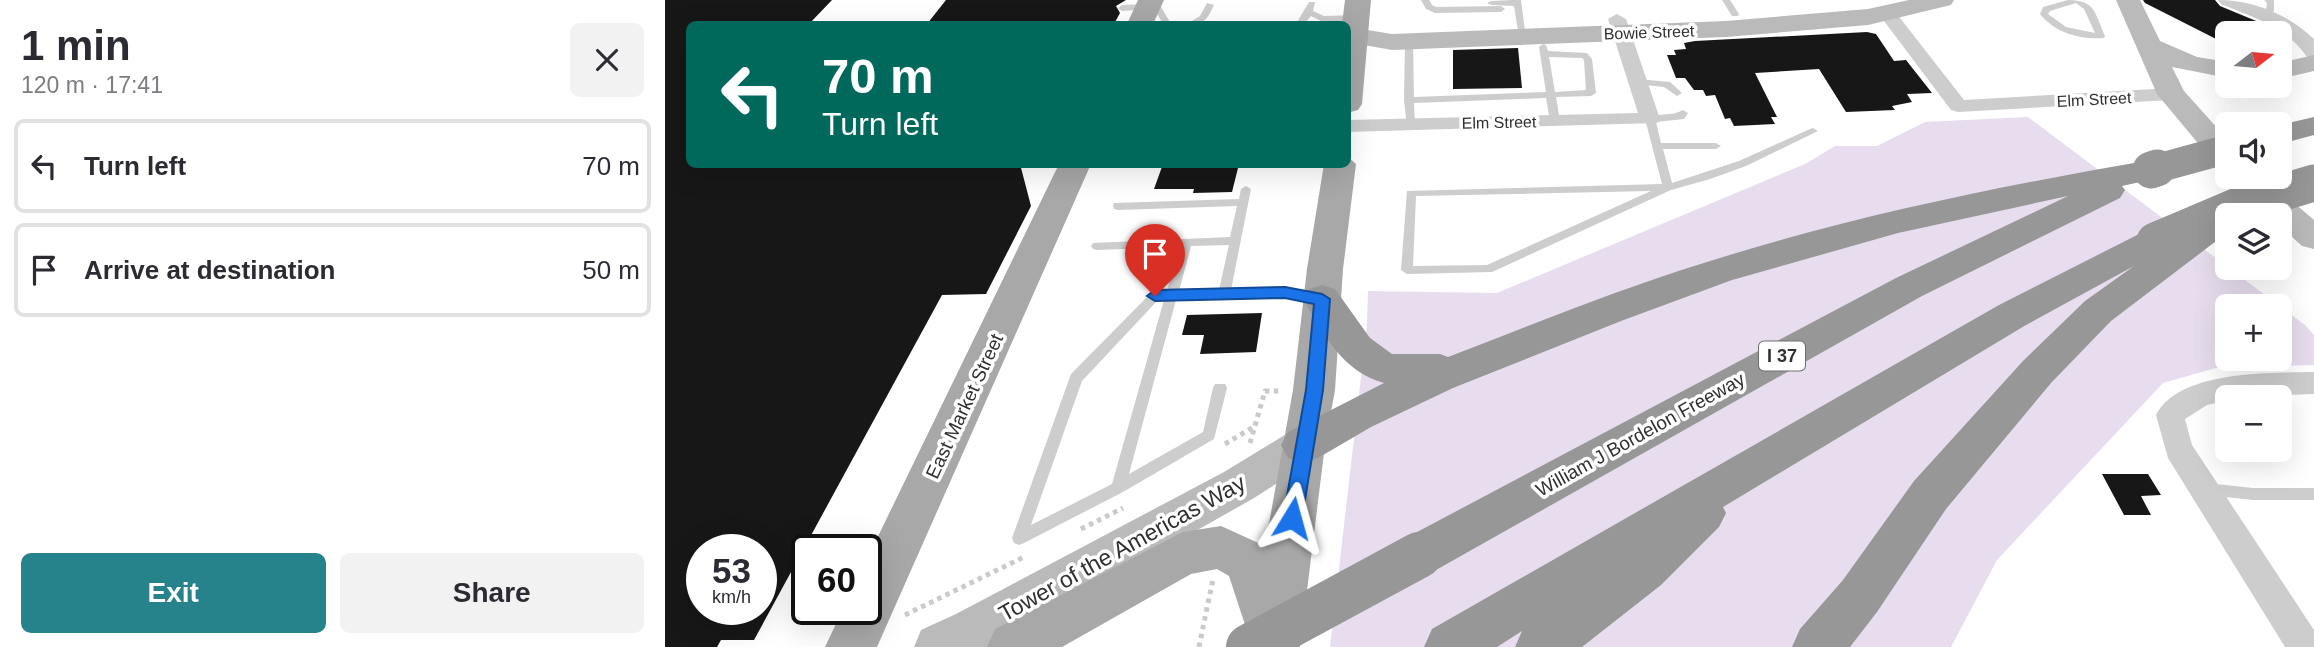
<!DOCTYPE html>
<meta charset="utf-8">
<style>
:root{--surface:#fff;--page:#f2f2f3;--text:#2b2b33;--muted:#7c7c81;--line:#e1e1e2;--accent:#27838b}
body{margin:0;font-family:Arial,sans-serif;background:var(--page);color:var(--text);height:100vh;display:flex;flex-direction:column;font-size:26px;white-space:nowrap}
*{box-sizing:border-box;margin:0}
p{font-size:23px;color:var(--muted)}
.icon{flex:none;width:38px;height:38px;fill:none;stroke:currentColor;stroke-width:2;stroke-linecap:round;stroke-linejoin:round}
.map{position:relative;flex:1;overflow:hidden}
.details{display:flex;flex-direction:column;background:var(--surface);width:665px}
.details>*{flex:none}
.top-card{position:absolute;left:21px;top:21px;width:665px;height:147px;border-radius:10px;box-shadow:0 7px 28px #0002;background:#00695c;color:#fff;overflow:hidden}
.needle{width:46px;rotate:74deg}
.controls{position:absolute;left:1550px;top:21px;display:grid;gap:14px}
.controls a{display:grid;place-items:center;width:77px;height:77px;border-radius:10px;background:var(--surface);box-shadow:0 7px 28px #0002;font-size:35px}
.speed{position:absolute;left:21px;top:534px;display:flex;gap:14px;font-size:35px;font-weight:700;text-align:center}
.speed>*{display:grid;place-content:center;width:91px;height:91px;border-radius:50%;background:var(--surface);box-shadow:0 7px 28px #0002;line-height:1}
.speed small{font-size:18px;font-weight:400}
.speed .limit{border:4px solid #111;border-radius:10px;background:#fff;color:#111}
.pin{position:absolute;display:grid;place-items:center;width:60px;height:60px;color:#fff;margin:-72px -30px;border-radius:50% 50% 50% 0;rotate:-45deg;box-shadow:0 0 7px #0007}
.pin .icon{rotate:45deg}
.me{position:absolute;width:77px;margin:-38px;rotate:8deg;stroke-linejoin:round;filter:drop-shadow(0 0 5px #0008)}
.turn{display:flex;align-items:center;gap:24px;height:147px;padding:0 21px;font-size:32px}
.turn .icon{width:91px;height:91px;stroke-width:2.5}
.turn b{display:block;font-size:49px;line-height:60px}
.round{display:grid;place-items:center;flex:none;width:74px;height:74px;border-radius:10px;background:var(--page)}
.headline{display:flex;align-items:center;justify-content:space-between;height:119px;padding:0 21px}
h1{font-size:42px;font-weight:800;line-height:52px}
.cta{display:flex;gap:14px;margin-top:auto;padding:14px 21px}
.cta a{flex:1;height:80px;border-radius:10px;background:var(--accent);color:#fff;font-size:28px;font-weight:800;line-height:80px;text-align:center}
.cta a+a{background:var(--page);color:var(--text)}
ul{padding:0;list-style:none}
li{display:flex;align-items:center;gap:21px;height:94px;margin:0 14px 10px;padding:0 7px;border:4px solid var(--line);border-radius:10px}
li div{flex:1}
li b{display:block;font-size:26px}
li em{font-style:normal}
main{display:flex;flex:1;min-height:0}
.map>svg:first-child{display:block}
.green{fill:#e7ddee;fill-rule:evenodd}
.building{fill:#171717;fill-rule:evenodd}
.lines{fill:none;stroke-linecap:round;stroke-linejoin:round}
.path{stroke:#cacaca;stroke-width:5;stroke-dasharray:4.5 4.5;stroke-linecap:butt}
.lane{fill:#cdcdcd;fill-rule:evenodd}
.street{fill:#cdcdcd;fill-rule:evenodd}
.secondary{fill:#bababa;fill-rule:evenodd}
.primary{fill:#a8a8a8;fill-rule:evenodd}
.highway{fill:#979797;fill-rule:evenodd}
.highway-bridge-far2{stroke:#979797;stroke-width:29}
.highway-bridge-far1{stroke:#979797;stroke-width:37}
.highway-bridge{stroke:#979797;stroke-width:46}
.route{fill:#1a73e8;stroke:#114b97;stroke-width:2}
.labels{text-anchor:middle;stroke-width:7;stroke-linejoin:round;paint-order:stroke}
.far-street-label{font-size:16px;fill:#303030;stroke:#fff}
.shield{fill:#fff;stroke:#6e6e6e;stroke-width:2}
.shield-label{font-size:18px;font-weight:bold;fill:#303030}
.street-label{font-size:19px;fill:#303030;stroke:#fff}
.near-street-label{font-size:23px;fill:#303030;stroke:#fff}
</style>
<main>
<section class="details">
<div class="headline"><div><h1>1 min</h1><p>120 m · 17:41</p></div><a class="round"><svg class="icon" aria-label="close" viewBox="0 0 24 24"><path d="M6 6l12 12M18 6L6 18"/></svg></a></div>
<ul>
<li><svg class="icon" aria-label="left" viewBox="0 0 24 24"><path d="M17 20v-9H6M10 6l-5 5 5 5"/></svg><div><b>Turn left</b></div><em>70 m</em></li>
<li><svg class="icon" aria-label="arrive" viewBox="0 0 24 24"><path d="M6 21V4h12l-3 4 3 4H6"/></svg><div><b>Arrive at destination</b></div><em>50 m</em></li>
</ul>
<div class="cta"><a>Exit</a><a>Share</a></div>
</section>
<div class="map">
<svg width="1649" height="647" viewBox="0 0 1649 647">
<rect width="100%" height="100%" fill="#fff"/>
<!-- green -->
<path class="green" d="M1363,117L1640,325L1649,335V365L1551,368L1498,383L1332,560L1286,647H665L702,325L703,291L832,293L1140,164L1170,146H1212L1260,122ZM1563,306H1615V359H1563Z"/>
<!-- building -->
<g class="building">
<path d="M0,0H167L144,24H24V164H355L366,206L321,294L277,295L89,640H56L52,647H0ZM37,550H96V609H37Z"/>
<polygon points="281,0 461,0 451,6 455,13 449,24 262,24"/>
<polygon points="1478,0 1550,0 1555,6 1596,23 1583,33 1563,33 1563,45 1480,3"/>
<polygon points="1202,32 1211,34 1229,61 1241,60 1267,93 1242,94 1247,102 1227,106 1230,110 1181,112 1154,69 1090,73 1112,117 1106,117 1110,124 1069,126 1065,118 1060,119 1050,95 1041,96 1038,90 1029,90 1020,78 1011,78 1002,55 1011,55 1009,50 1021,49 1019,43 1030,41"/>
<polygon points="853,48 857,88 788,89 788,50"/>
<polygon points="498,164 574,164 567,192 528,193 529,189 489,189"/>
<polygon points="597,313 591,352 535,354 539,335 517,335 522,315"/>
<polygon points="1437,474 1483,474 1496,495 1476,496 1486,515 1459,515"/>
</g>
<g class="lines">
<!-- path -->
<g class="path">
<polyline points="585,443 600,391 618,391"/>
<polyline points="560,444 590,426"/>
<polyline points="416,529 458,508"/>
<polyline points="240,615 361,556"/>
<polyline points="534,647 548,579"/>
</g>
<!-- lane -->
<g class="lane">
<polygon points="484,0 492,0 506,24 498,24"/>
<polygon points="756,0 764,0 767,5 771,7 836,6 840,9 836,12 770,13 761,9"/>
<polygon points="848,0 856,0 861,39 854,37 849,6 826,5 822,3 826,1"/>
<polygon points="1057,0 1065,0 1074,14 1073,16 1067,16"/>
<path d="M1403,0C1431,0 1430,14 1440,36L1439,38C1416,40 1390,33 1375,14L1378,7ZM1411,3L1419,9L1430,33L1401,27L1383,14L1385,11Z"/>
<polygon points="1599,0 1609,0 1609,11 1598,17 1592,17 1592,13 1601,10 1602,3"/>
<polygon points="644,2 650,2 648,11 659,16 691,15 695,18 691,21 658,22 646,16 639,24 631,24"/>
<path d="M542,3L549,5C542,20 540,24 522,24L535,16Z"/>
<polygon points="483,4 486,5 486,9 457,11 453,8 457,5"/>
<path d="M744,39L748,42L749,97L881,92L874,47L878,44L881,45L883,51L922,53L927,59L931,93L926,96L891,97L895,121L890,124L885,121L881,98L749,103L750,125L745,128L742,127L739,100L740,42ZM884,57L917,58L919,60L921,90L890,92Z"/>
<polygon points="973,79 1005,82 1017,93 1012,96 999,87 970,84 968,82"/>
<path d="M1018,110L1023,113L1019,119L991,122L996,143H1051L1056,146L1051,149H998L1007,183L1074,161L1145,129L1148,128L1153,131L1081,166L1045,179L1006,190L827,272L742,274L736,270L742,191L997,184L980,119C991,112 1007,117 1018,110ZM986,191L822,265L748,266L751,196Z"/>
<path d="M581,186L586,189L566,290L620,289L657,296L659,299L657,302L653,303L620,297L511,300L464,474L538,432L548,388L550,384H560L562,388L549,439L458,492L359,543L354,545L349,543L347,538L406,374L486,293L502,291L514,247L432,250L428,249L426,246L428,243L565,237L572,206L453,210L449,209L448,206L449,203L574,199L576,189ZM564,245L554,290L514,291L526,246ZM493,300H499L447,484L366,525L417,381Z"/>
<polygon points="1542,483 1588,488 1649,488 1649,500 1588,500 1542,495 1537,493 1535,489 1537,485"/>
</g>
<!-- street -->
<g class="street">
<path d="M1553,0C1588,0 1623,14 1649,39V59L1642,57C1622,27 1588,17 1556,4Z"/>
<polygon points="1222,8 1228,9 1299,100 1506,88 1513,90 1516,94 1513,98 1506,100 1293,112 1286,110 1213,13"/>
<polygon points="952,14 961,19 995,119 992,123 682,132 682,120 973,113 943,19"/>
<path d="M1649,372V394L1563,397V400L1542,405L1520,419L1527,445L1649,630V647H1620L1503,458L1491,415C1514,370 1605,373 1649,372Z"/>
</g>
<!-- secondary -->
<g class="secondary">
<polygon points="1244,0 1289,0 1286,5 1203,25 1061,37 727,50 682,42 682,30 690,28 727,34 1061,21 1203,9"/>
<polygon points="1451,0 1475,0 1495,41 1532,57 1563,62 1563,78 1507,67 1519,91 1563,140 1563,168 1552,166 1492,94"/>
<polygon points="1649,55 1649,71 1615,79 1615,63"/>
<polygon points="1564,177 1599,177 1649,220 1649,249 1637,246 1615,226 1615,215 1603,215"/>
<polygon points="638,428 653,433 659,445 653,457 589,498 326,647 249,647 256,630 291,614 559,472 623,433"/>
</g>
<!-- primary -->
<g class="primary">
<polygon points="473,0 499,0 488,24 462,24"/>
<polygon points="680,0 706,0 697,104 693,110 682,113 682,24 677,24"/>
<polygon points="682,156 691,164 678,269 670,390 660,445 635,647 583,647 585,640 564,576 552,569 526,574 397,647 322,647 330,629 518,532 556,526 600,546 628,390 642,269 659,164 682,164"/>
<polygon points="394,164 426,164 212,647 160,647 178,609 201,609 201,561"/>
</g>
<!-- highway -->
<g class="highway">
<polygon points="1649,117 1649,135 1615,144 1615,125"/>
<path d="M1486,160L1498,163L1502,170L1498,177L1457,186L1460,190L1455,198L1257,296L771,570L754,577L737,570L730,555L737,540L1231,278L1403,196L1233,233L1067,280L956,321L788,388L706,427L653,458L638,463L623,458L616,445L623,432L719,383C677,371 659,335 638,299L644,289L657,285L670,289L705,338L727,354H775L783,357C869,324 954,289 1042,262C1187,216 1336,186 1486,160Z"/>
<polygon points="1563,204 1575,207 1580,215 1563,215 1563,232 1446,321 1386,383 1281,509 1212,612 1185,647 1127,647 1135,629 1178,580 1249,481 1358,361 1420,301 1469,266 1361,325 1058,507 1061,513 1054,527 996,585 917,647 850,647 857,631 832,647 759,647 767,629 1334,305 1478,232 1490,229 1502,232 1506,239 1551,207"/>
</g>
<!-- highway-bridge-far2 -->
<polyline class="highway-bridge-far2" points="1486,170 1563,149"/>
<!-- highway-bridge-far1 -->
<g class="highway-bridge-far1">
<polyline points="1486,170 1492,168"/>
<polyline points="1490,241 1575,205 1649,183"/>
</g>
<!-- highway-bridge -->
<polyline class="highway-bridge" points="584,647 754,555"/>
</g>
<!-- route -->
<polygon class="route" points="620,287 657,294 665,299 658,390 637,518 634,524 627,527 620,524 618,518 641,390 649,304 620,298 490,301 482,296 490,290"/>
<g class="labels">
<!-- far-street labels -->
<g class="far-street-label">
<text transform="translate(984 32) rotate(-2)" y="6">Bowie Street</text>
<text transform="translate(1429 99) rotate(-3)" y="6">Elm Street</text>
<text transform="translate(834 122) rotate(-1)" y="6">Elm Street</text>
</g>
<!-- shield labels -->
<rect class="shield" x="1094" y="341.5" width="46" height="29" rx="5"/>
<g class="shield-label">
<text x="1117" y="362">I 37</text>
</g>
<!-- street labels -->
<g class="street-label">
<text transform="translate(299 406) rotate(-65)" y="7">East Market Street</text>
<text transform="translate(975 434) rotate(-29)" y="7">William J Bordelon Freeway</text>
</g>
<!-- near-street labels -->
<g class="near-street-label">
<text transform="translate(457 548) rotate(-29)" y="8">Tower of the Americas Way</text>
</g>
</g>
</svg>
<div class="controls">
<a><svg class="needle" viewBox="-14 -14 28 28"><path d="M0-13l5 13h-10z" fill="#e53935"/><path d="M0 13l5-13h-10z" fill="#7c7c81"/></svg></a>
<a><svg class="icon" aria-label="sound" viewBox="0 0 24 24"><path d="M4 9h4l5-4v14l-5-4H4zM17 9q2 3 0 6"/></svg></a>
<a><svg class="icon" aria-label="layers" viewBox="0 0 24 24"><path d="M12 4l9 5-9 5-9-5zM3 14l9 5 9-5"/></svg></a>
<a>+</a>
<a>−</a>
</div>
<div class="speed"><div>53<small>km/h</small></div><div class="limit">60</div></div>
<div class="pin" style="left:490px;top:296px;background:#d93025"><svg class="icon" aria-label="arrive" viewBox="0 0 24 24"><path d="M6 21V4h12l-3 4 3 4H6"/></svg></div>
<svg class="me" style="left:627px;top:518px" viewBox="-20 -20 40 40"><path d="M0-17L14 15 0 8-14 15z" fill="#1a73e8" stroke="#fff" stroke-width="4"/></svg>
<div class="top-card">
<div class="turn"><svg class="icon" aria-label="left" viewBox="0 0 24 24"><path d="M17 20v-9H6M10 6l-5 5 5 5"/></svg><div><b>70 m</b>Turn left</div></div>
</div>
</div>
</main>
